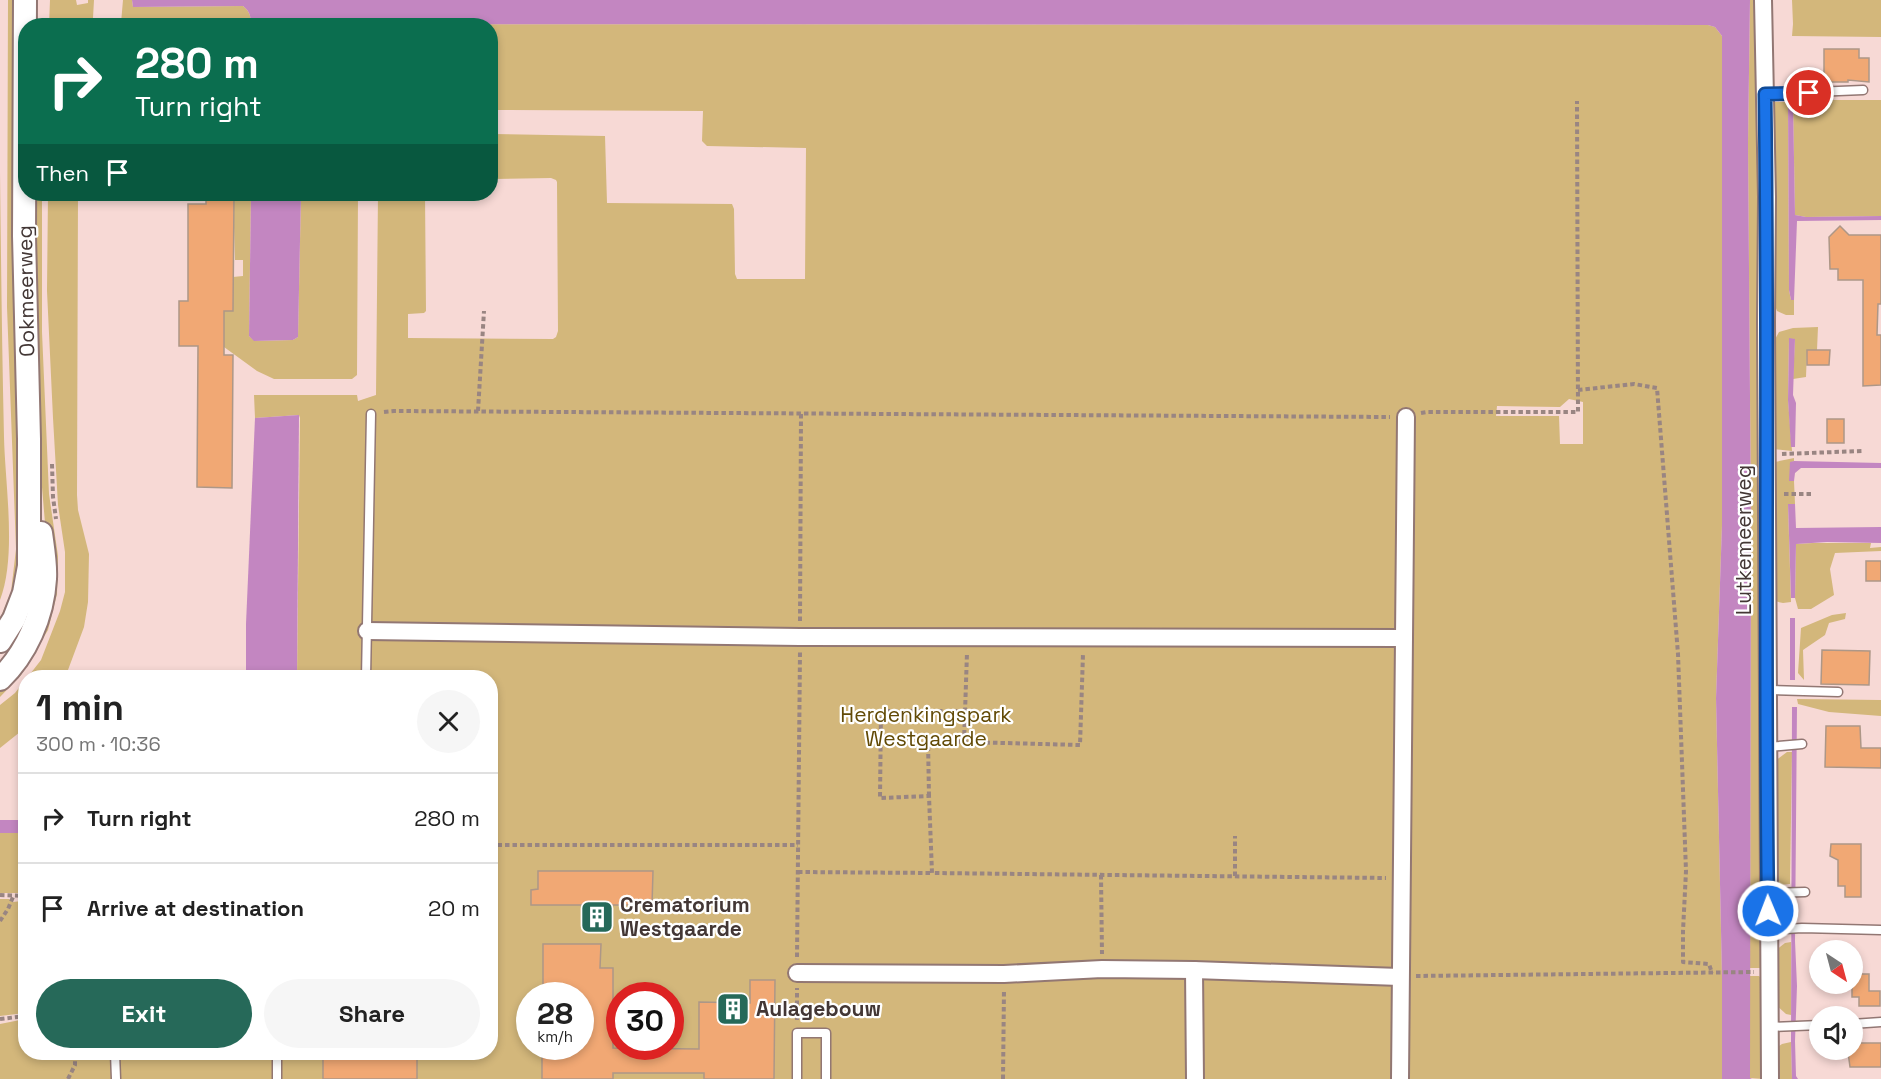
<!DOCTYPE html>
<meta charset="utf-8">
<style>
:root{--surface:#fff;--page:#f6f6f6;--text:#222;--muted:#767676;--line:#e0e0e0;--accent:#266959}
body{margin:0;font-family:"Space Grotesk",sans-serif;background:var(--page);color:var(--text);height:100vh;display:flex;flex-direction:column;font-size:22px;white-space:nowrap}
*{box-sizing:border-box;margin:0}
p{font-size:20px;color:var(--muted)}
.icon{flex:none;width:33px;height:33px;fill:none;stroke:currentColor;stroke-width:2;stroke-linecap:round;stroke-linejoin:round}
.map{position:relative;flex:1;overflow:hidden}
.drawer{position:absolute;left:18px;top:670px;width:480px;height:390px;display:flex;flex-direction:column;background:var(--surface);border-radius:24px;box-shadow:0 3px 9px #0003}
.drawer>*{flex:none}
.banner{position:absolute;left:18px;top:18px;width:480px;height:183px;border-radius:24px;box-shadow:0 3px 9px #0003;background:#0b6e4f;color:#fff;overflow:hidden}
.needle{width:39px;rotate:144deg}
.fabs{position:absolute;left:1809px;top:940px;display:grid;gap:12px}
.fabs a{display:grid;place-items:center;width:54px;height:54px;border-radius:50%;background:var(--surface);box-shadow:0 3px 9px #0003;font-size:30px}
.speed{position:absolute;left:516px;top:982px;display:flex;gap:12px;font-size:30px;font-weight:700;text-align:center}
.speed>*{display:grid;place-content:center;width:78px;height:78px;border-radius:50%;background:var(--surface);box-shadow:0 3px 9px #0003;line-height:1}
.speed small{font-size:15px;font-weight:400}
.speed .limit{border:9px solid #d22;background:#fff;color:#111}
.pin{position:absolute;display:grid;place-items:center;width:51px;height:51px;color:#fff;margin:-26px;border:3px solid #fff;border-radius:50%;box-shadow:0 2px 6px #0007}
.me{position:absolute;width:66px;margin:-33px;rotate:359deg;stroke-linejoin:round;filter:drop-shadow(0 0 4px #0008)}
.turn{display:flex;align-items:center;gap:21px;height:126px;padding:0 18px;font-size:27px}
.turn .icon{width:78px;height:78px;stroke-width:2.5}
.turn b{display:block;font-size:42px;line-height:51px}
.then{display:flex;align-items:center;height:57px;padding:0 18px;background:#0003;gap:12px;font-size:22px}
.round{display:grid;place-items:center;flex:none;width:63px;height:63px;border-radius:32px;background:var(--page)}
.summary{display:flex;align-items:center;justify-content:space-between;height:102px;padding:0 18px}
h1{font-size:36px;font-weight:800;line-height:45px}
.action{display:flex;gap:12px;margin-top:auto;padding:12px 18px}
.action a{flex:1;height:69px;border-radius:36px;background:var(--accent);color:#fff;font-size:24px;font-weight:800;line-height:69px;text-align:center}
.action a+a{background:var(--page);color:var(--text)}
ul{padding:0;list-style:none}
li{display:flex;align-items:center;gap:18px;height:90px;padding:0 18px;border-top:2px solid var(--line)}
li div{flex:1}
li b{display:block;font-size:22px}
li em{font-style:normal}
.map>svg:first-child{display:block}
.green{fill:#d3b77b;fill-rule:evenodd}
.water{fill:#c386c1}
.building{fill:#f1a874;stroke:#ad9787;stroke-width:1.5}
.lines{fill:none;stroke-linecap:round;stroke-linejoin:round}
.lane-casing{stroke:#927773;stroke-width:11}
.street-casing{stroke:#927773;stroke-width:20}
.secondary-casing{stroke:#927773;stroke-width:26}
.path{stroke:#998582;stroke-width:4;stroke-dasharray:4.5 3;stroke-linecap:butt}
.lane{stroke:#fff;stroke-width:8}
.street{stroke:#fff;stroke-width:16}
.secondary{stroke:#fff;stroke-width:22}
.route-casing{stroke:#114b97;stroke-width:15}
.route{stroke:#1a73e8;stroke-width:10}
.labels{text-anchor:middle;stroke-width:4.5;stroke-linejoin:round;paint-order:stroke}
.street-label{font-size:21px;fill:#433735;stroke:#fff}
.park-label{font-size:21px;fill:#624a06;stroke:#fff}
.poi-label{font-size:21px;font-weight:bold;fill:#433735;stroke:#fff;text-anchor:start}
</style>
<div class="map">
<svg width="1881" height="1079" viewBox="0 0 1881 1079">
<rect width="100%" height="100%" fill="#f7d9d5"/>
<!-- green -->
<g class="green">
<polygon points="8,0 14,0 23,558 0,634 0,619 11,592 16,549 7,307"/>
<polygon points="50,0 76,0 77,5 88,3 88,0 94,0 93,18 79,20 79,25 49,26"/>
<path d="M123,0H132L133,7L243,6C250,11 251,17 251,26L235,25L234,20L121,23Z"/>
<polygon points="1750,0 1760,0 1763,968 1750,968 1751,523 1748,143"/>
<polygon points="1792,0 1881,0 1881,37 1792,36 1793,24"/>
<path d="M334,24L1708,25L1715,27L1722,36V525L1716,698L1722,977V1079H0V1024L25,1019L26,1053H490V678H297L300,418L299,415L255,418L254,395H357L358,401L376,395L378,194H425L426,311L424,313L408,314V338L553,339L556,337L558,331L557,182L556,180L551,178L491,179V134L605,136L607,203L732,204L734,209L735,274L737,279H805L806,148L707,146L702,141L703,111L491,110L490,26L307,25ZM1569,399L1583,402V444H1560L1559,416H1496L1497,406L1560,407ZM530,996H580V1047H530ZM620,996H670V1047H620Z"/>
<polygon points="1808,100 1881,100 1881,216 1806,217 1795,215 1793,101"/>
<polygon points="1775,102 1788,102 1789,290 1791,300 1794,300 1794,315 1786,315 1777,311 1773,300 1772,108"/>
<path d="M0,172C1,260 2,348 4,437C5,484 17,556 0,600Z"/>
<polygon points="34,194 42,194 42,332 49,494 58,556 57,594 48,630 21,675 0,697 0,688 12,676 45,523 40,463"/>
<polygon points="48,194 78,194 77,495 78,510 89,554 88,602 84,627 65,678 27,678 41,660 60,611 65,592 65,552 58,505 53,418 47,291"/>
<polygon points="233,194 251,194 249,336 255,341 293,340 298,337 301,194 358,194 357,375 352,379 274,379 257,371 224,347 224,311 233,311 233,277 243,276 243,260 235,260"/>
<polygon points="1818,327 1817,350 1807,350 1806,377 1793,379 1795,339 1789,339 1788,400 1792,451 1773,449 1773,343 1779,332 1793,328"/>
<polygon points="1794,458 1794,461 1790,463 1790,481 1794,481 1795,504 1788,504 1791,602 1783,603 1774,601 1775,462"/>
<polygon points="1813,543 1871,543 1870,548 1881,547 1881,551 1835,553 1830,569 1834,595 1811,609 1798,609 1795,598 1796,544"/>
<polygon points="1846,613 1845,619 1829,623 1825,635 1803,650 1804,680 1798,673 1801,628 1832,615"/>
<polygon points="25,680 25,728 0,748 0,705 15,693"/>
<polygon points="1797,699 1881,700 1881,716 1829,712 1798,704"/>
<polygon points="1787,752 1792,752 1790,884 1780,885 1776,879 1775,761"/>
<rect x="0" y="833" width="25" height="60"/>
<polygon points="0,899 9,899 13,902 22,901 26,909 25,1013 0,1016"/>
<polygon points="1791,942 1791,1015 1786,1014 1775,1004 1775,951 1785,943"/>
<polygon points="1750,976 1759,976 1762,979 1763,1079 1750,1078"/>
<polygon points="1791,1042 1792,1079 1775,1079 1775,1049 1782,1044"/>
</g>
<!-- water -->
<g class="water">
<path d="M132,0H1750L1748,143L1751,523L1750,1078L1752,1079H1722V977L1716,698L1722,525V36L1715,27L1708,25L334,24L251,26C251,17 250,11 243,6L133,7Z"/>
<polygon points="1793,101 1795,215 1806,217 1881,216 1881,220 1797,221 1794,300 1791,300 1789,290 1788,102"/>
<polygon points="251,194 301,194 298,337 293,340 254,341 249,336"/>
<polygon points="1789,338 1795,339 1793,395 1796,403 1795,447 1791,447 1788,400"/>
<polygon points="299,415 297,678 246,678 246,624 255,418"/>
<polygon points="1794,461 1881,463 1881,468 1801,468 1795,473 1794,481 1789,481 1790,462"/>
<polygon points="1788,504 1795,504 1796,528 1881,527 1881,543 1827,542 1796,544 1795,598 1791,598"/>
<rect x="1790" y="618" width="5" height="62"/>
<polygon points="1792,707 1797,707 1795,941 1797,986 1795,1041 1796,1076 1798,1079 1792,1079 1791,1042"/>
<rect x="0" y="820" width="25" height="13"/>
</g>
<!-- building -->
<g class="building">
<polygon points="1824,49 1859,49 1859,58 1869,58 1869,82 1848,80 1848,82 1824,82"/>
<polygon points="206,195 234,195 233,311 224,311 224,355 233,355 232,488 197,487 198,346 179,346 179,301 188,301 188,204 206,204"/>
<polygon points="1840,226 1849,235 1881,235 1881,304 1878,304 1877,335 1881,335 1881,385 1863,386 1863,280 1838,280 1838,269 1830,269 1829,237"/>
<polygon points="1807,350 1830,350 1829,365 1807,365"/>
<rect x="1827" y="419" width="17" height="24"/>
<rect x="1866" y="561" width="15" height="20"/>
<polygon points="1822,650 1870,651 1869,685 1821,684"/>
<polygon points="1826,726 1860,726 1861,748 1881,748 1881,768 1825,767"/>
<polygon points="1831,844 1861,844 1861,897 1845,897 1845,886 1838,886 1838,860 1830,856"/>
<polygon points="538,871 653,871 652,905 531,905 531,890 538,889"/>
<polygon points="543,944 601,944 600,968 613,968 613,1048 699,1049 699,1002 750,1003 750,980 775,980 774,1079 704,1079 704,1073 613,1073 613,1079 542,1079 542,1047 580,1047 580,996 543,996"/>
<polygon points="1852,974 1869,974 1869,991 1880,991 1880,1006 1859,1006 1859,997 1852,997"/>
<polygon points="1856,1043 1881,1043 1881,1067 1850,1067 1848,1052 1852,1050 1852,1047"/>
<rect x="323" y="1053" width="94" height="26"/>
</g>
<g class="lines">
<defs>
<g id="lane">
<polyline points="1765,94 1863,90"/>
<polyline points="366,678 371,414"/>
<polyline points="1767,690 1838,692"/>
<polyline points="1768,747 1802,744"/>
<polyline points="1768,893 1805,892"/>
<polyline points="1769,930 1802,928 1881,930"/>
<polyline points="1852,1024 1881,1022"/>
<polyline points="1769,1027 1820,1025"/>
<polyline points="115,1053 116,1079"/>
<polyline points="277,1079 277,1053"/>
<polyline points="797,1079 797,1033 826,1033 826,1079"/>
</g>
<g id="street">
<polyline points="1763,0 1767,197 1766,322 1770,1079"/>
<polyline points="367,631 800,637 1404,638 1400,1079"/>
<polyline points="1404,638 1406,417"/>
<polyline points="1194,970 1195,1079"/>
<polyline points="797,973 1004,974 1102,969 1194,970 1400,977"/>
</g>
<g id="secondary">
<polyline points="0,641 14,619 24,593 29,566 29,439 24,236 25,0"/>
<path d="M0,679C26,654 43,616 45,579C46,564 43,548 41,533"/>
</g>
</defs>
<!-- lane casing -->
<use href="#lane" class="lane-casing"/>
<!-- street casing -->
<use href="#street" class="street-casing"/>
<!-- secondary casing -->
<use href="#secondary" class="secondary-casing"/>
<!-- path -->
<g class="path">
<polyline points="1578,390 1634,384 1657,388 1678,654 1686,871 1683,931 1683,962 1709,964 1712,973"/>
<polyline points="478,411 484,311"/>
<polyline points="384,412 394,411 1390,417"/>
<polyline points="1421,413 1427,412 1578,412 1577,101"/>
<polyline points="1782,454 1862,451"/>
<polyline points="52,464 53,497 56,519"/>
<polyline points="1784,494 1813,494"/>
<polyline points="800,621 801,413"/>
<polyline points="965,711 881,711 880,798 929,796 932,873 1386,878"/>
<polyline points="964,742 967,653"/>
<polyline points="929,796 928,741 1080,745 1083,654"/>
<polyline points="490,845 798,845"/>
<polyline points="798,872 932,873"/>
<polyline points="1101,875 1102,954"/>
<polyline points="1235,876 1235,836"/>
<polyline points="0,895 26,896"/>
<polyline points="0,921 8,909 13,897"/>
<polyline points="797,957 800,652"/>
<polyline points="1416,976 1754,972"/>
<polyline points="0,1019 26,1016"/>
<polyline points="797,1020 797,988"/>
<polyline points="68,1079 75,1065 75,1053"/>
<polyline points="1003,1079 1004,989"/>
</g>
<!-- lane -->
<use href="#lane" class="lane"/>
<!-- street -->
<use href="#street" class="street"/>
<!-- secondary -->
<use href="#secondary" class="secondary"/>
</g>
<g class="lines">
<defs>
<path id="route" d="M1768,911C1764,639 1769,366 1765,94L1809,93"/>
</defs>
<!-- route casing -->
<use href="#route" class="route-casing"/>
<!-- route -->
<use href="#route" class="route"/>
</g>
<!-- icons -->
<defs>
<symbol id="building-square" viewBox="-11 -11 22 22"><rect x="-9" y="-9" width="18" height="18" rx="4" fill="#266959" stroke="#fff"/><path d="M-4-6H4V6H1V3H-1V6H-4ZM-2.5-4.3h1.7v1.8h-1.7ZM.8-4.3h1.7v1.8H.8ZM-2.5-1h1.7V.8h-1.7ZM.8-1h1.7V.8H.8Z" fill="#fff"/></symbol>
</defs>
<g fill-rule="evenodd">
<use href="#building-square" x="578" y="898" width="38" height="38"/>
<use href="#building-square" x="714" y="990" width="38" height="38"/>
</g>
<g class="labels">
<!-- street labels -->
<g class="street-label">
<text transform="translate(26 291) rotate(-91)" y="7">Ookmeerweg</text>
<text transform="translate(1744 540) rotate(-90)" y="7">Lutkemeerweg</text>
</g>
<!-- park labels -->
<g class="park-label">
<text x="926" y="722">Herdenkingspark<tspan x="926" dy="24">Westgaarde</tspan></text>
</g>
<!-- poi labels -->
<g class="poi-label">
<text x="620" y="912">Crematorium<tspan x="620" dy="24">Westgaarde</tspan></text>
<text x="756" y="1016">Aulagebouw</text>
</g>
</g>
</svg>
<div class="fabs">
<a><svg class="needle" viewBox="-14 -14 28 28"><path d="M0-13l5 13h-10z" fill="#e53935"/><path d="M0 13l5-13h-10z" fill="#767676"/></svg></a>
<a><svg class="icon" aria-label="sound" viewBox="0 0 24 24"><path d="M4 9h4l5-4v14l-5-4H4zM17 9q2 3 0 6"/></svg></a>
</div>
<div class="speed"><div>28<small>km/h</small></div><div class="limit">30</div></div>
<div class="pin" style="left:1809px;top:93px;background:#d93025"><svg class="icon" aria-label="arrive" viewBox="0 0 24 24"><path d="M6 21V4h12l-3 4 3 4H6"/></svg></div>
<svg class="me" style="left:1768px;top:911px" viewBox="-20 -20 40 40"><circle r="17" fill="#1a73e8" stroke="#fff" stroke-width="3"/><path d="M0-11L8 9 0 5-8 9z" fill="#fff"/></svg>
<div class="banner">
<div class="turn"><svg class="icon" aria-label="right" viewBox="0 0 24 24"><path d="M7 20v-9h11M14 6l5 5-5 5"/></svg><div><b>280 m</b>Turn right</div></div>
<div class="then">Then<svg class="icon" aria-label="arrive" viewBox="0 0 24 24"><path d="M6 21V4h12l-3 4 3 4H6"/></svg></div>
</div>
<section class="drawer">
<div class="summary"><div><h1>1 min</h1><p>300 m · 10:36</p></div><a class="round"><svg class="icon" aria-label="close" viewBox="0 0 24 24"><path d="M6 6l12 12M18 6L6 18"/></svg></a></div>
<ul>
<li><svg class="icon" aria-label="right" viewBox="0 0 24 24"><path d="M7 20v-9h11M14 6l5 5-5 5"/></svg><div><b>Turn right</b></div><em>280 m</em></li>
<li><svg class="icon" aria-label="arrive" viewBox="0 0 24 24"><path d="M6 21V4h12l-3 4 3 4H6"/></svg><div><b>Arrive at destination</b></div><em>20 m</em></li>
</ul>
<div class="action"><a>Exit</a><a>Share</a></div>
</section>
</div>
